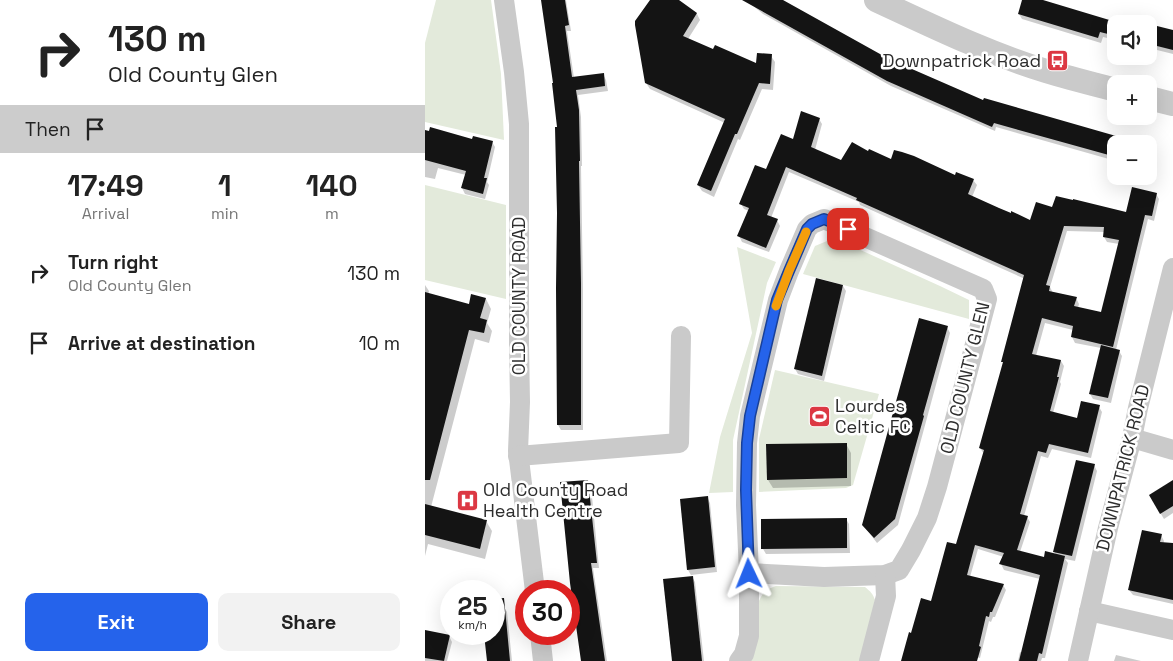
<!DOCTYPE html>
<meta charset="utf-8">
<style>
:root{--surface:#fff;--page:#f2f2f2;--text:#222;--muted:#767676;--accent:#2563eb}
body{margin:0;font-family:"Space Grotesk",sans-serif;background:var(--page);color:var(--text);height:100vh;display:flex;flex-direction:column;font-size:19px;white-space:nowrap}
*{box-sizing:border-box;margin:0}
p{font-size:16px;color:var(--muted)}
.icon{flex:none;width:28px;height:28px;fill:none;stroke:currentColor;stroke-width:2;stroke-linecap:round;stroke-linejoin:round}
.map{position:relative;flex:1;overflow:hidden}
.panel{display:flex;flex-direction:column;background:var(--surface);width:425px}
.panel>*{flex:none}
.guide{background:#fff;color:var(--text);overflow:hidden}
.buttons{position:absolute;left:682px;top:15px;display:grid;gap:10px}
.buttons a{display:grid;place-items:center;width:50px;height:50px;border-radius:10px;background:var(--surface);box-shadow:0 5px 20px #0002;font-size:25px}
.speed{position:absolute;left:15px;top:580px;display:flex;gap:10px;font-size:25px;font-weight:700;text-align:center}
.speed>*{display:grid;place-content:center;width:65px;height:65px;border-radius:50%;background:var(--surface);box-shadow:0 5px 20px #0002;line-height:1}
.speed small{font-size:12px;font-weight:400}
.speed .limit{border:8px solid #d22;background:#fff;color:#111}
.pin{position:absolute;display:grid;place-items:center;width:42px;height:42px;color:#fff;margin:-21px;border-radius:10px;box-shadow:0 2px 8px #0006}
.me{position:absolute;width:55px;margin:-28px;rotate:358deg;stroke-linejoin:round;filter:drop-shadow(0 0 4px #0008)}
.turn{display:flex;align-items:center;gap:18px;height:105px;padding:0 25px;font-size:22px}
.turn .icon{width:65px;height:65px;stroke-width:2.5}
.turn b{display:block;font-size:35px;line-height:42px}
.then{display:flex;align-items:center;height:48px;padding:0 25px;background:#0003;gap:10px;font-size:19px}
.eta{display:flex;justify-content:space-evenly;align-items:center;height:85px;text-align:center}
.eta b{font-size:30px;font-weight:600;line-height:35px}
.primary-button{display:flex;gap:10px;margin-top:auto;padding:10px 25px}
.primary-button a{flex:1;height:58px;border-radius:10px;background:var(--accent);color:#fff;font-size:20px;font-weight:600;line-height:58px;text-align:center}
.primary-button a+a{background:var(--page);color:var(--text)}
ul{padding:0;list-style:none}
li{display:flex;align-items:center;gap:15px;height:70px;padding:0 25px}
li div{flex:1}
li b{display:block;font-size:19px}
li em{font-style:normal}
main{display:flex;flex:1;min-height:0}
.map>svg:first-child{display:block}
.green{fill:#e3eadb}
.shadow{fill:#0003;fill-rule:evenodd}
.building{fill:#141414;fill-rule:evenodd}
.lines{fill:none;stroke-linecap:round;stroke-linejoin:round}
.minor{stroke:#cacaca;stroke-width:20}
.tertiary{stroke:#cacaca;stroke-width:24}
.route-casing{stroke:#184099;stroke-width:12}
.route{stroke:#2563eb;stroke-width:9}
.slow{stroke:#f59e0b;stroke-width:9}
.labels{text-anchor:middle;stroke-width:5;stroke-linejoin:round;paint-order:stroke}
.poi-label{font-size:18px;fill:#2d2d2d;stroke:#fff;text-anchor:start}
.street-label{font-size:18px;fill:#2d2d2d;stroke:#fff}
</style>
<main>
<section class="panel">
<div class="guide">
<div class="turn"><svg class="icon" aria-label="right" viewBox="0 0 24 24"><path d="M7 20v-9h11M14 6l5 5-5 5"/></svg><div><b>130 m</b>Old County Glen</div></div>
<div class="then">Then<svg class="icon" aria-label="arrive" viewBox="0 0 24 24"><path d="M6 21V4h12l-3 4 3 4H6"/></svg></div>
</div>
<div class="eta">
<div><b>17:49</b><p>Arrival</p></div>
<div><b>1</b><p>min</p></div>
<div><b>140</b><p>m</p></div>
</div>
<ul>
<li><svg class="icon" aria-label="right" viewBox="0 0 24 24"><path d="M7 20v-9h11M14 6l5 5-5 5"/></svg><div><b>Turn right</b><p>Old County Glen</p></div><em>130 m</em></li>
<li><svg class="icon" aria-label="arrive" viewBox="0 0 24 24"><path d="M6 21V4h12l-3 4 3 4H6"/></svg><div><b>Arrive at destination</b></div><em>10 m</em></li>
</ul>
<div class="primary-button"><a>Exit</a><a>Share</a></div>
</section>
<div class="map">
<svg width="748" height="661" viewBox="0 0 748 661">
<rect width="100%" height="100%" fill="#fff"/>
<!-- green -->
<g class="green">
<polygon points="11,0 66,0 76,74 79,140 0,122 0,43"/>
<polygon points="0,185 81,205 81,299 0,280"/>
<polygon points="409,238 515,286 544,300 544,319 378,274 390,246"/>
<polygon points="312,247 351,262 342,283 308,440 308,492 284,493 295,437 327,333"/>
<polygon points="350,370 454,394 428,485 421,488 334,492 334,439"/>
<path d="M351,586L440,587C445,591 448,594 450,600L436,661H325L333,604C336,594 341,589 351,586Z"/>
</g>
<!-- shadow -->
<g class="shadow">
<polygon points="117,0 141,0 146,31 142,31 149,78 178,74 181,80 183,91 153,95 156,117 157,166 156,166 158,289 158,430 136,430 133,425 133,128 130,84"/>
<polygon points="226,0 249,0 272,14 275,20 263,39 289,51 332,65 346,56 350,62 348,90 337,89 315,140 313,139 289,197 277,191 273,185 300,123 225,89 221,83"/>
<polygon points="321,0 355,0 464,60 559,102 713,144 691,144 691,161 571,127 570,131 466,86 338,14"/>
<polygon points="598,0 614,0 690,23 691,17 717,24 691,24 691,40 678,37 676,43 597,19 594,14"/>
<polygon points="724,25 748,31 748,54 724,48"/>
<path d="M394,119L397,124L390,150L416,162L443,152L467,161L530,177L548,180L552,185L547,197L606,222L628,208L702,213L731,194L734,199L729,221L723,219L691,350L694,351L697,356L686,403L668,399L665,394L676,348L650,343L647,337L648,330L620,323L611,356L636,361L639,366L635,382L636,384L628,413L653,420L674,407L677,412L666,458L627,449L623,458L616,456L599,516L602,517L605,522L595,552L620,559L631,555L629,551L669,465L672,471L650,561L640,559L643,563L620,658H617L616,661H593L595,652L598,653L615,579L579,570L576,564L579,557L553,549L545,577L578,585L581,590L570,617H568L566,622L564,621L555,658L544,655L543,661H477L487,635L506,602L532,546L559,454L555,448L579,364L600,279L435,205L434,202L364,172L346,218L352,220L355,226L344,252L317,242L314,236L324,211L319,209L316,204L341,171L369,141ZM642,231L680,232L679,237L682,242L694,244L677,314L653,308L654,304L651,298L628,293L625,287Z"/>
<polygon points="0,131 48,140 67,142 70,147 62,182 64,185 60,199 40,194 37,188 41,175 13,168 10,179 0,177"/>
<polygon points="724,162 731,174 714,185 709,176 724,176"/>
<polygon points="0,285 4,291 1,308 0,308"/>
<polygon points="418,286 421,291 399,381 373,374 370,369"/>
<polygon points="61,299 66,309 62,323 67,331 64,343 50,339 6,507 61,521 67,531 60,559 3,544 0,556 0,364 45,305"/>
<polygon points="522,327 525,333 473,525 452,543 442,530 438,525"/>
<polygon points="421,444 426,453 426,486 348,488 343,480"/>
<polygon points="162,481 166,486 174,568 168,568 182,661 157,661"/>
<polygon points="748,485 748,513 739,519 725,496"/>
<polygon points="282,497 285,503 292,572 266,575 270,582 279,661 248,661 267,577 263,570"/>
<polygon points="421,519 424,524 425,553 341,554 338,549"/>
<polygon points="736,535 739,541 731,576 748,580 748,604 708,595 704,590"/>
<polygon points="79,607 82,612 87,661 64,661 61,634 69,634 69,608"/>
<polygon points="0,631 24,636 27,642 22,661 0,661"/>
<polygon points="691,655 716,661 689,661"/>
</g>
<!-- building -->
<g class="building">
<polygon points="116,0 140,0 144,25 140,26 147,77 179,73 180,86 151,90 154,110 155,161 154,161 156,283 156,425 132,425 131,288 132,213 130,127 132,127 127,83 128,83"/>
<polygon points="225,0 254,0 272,13 258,36 288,49 290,45 331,63 332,53 347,54 345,84 334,83 312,134 310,134 286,191 272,185 300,119 220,83 210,25 210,21"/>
<polygon points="317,0 358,0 464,59 558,100 559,98 691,136 691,157 569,123 567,127 462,81"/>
<polygon points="597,0 618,0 691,22 691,36 675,32 673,38 593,14"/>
<polygon points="724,24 748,30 748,50 724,44"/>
<path d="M376,111L395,118L386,147L416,160L427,142L443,151L444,149L466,159L469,150L477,152L489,156L530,175L531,172L549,179L543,194L574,208L586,213V211L605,220L611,202L627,207L631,196L648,200V199L701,212L707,187L732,193L727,216L720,215L688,347L646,337L648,326L617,318L607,354L636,360L632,377H634L625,411L652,418L656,401L675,405L663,453L624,444L621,453L613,451L595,514L603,516L592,550L619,557L620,551L640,556L617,654L614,653L612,661H594L615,575L574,564L579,553L550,545L542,575L579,584L567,612H565L564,617L561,616L554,646L556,647L552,661H476L484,632L486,633L496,598L506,601L522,542L531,544L559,450L554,448L578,362H576L599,275L431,200L432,198L361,167L342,215L353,219L341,248L312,236L324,208L314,204L330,165L341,169L356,134L368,139ZM639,226L679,227L678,237L694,240L676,312L649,306L652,297L624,291L625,286L621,285Z"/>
<polygon points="5,127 47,139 48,136 68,141 59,178 62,178 58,194 36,188 41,171 0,160 0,130 4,131"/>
<polygon points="391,278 418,285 397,376 369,369"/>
<polygon points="0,292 44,304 46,294 61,298 55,318 62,320 59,333 44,330 5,480 0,480"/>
<polygon points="494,318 523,326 498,415 499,416 470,519 449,538 437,525"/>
<polygon points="676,345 695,350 683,398 664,394"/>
<polygon points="422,443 422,478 342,480 341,444"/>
<polygon points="651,460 670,464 647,556 628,552"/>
<polygon points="163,480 172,563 166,563 180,661 156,661 145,583 135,482"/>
<polygon points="748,480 748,506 735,514 724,495"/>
<polygon points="283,496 290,567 262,570 255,499"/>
<polygon points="0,504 62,520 55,549 0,535"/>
<polygon points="422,518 422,548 336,549 336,519"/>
<polygon points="717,530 737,534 735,542 748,543 748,600 703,590"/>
<polygon points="268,576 277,661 247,661 238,579"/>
<polygon points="79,598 85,661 62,661 59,634 69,634 69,599"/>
<polygon points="0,630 25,635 19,661 0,658"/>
</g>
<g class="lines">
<!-- minor -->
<g class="minor">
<polyline points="79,0 89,72 94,124 94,344 95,402 93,451 110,591"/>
<polyline points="707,438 748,450"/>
<polyline points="93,456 254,443 256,336"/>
<polyline points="664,611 748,630"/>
<polyline points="115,634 118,661"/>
<polyline points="314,661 319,654 324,636 324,573 321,505 322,443 325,416 353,300 364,271 382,229 387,224 399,219 558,289 562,299 512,487 502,518 486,550 474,570 460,575 399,577 324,573"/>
<polyline points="444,661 461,596 460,575"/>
<polyline points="653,661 683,528 707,438 713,408 748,268"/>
</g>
<!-- tertiary -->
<g class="tertiary">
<path d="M451,0C507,26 562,53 621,71C644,78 668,84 691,90"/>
<polyline points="724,98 748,104"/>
</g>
</g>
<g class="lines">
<defs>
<polyline id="route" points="324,574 321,490 322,443 325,416 352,300 364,271 382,229 387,224 399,219 423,229"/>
</defs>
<!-- route casing -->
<use href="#route" class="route-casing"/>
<!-- route -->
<use href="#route" class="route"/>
<!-- slow -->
<polyline class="slow" points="351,306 364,271 381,232"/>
</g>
<!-- icons -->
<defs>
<symbol id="bus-square" viewBox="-11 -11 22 22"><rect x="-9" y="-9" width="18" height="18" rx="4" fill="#dc3843" stroke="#fff"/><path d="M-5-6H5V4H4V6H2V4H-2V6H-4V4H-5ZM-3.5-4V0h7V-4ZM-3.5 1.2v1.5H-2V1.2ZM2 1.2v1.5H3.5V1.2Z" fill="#fff"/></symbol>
<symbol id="stadium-square" viewBox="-11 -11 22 22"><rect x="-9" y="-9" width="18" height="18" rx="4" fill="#dc3843" stroke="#fff"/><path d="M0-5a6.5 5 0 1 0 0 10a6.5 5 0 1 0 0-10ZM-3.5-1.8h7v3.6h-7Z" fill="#fff"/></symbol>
<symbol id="hospital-square" viewBox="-11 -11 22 22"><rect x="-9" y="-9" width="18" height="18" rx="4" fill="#dc3843" stroke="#fff"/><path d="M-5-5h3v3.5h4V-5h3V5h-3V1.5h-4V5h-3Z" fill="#fff"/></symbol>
</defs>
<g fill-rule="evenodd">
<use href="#bus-square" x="620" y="48" width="25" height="25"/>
<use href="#stadium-square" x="382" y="404" width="25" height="25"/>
<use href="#hospital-square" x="30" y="488" width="25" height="25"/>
</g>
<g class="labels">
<!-- poi labels -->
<g class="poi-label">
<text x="616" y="67" text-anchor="end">Downpatrick Road</text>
<text x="410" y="412">Lourdes<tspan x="410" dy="21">Celtic FC</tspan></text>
<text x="58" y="496">Old County Road<tspan x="58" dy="21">Health Centre</tspan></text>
</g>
<!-- street labels -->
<g class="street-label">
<text transform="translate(94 296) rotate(-90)" y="6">OLD COUNTY ROAD</text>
<text transform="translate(540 378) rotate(-76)" y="6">OLD COUNTY GLEN</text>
<text transform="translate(698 468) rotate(-76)" y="6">DOWNPATRICK ROAD</text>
</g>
</g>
</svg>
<div class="buttons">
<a><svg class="icon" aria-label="sound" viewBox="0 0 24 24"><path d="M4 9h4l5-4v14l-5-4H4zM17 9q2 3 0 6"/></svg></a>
<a>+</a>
<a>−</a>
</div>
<div class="speed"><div>25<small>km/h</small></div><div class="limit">30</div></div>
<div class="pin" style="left:423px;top:229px;background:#d93025"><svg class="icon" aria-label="arrive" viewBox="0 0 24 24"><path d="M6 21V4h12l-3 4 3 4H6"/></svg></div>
<svg class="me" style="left:324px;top:574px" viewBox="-20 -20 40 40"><path d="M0-17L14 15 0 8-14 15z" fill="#2563eb" stroke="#fff" stroke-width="4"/></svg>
</div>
</main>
